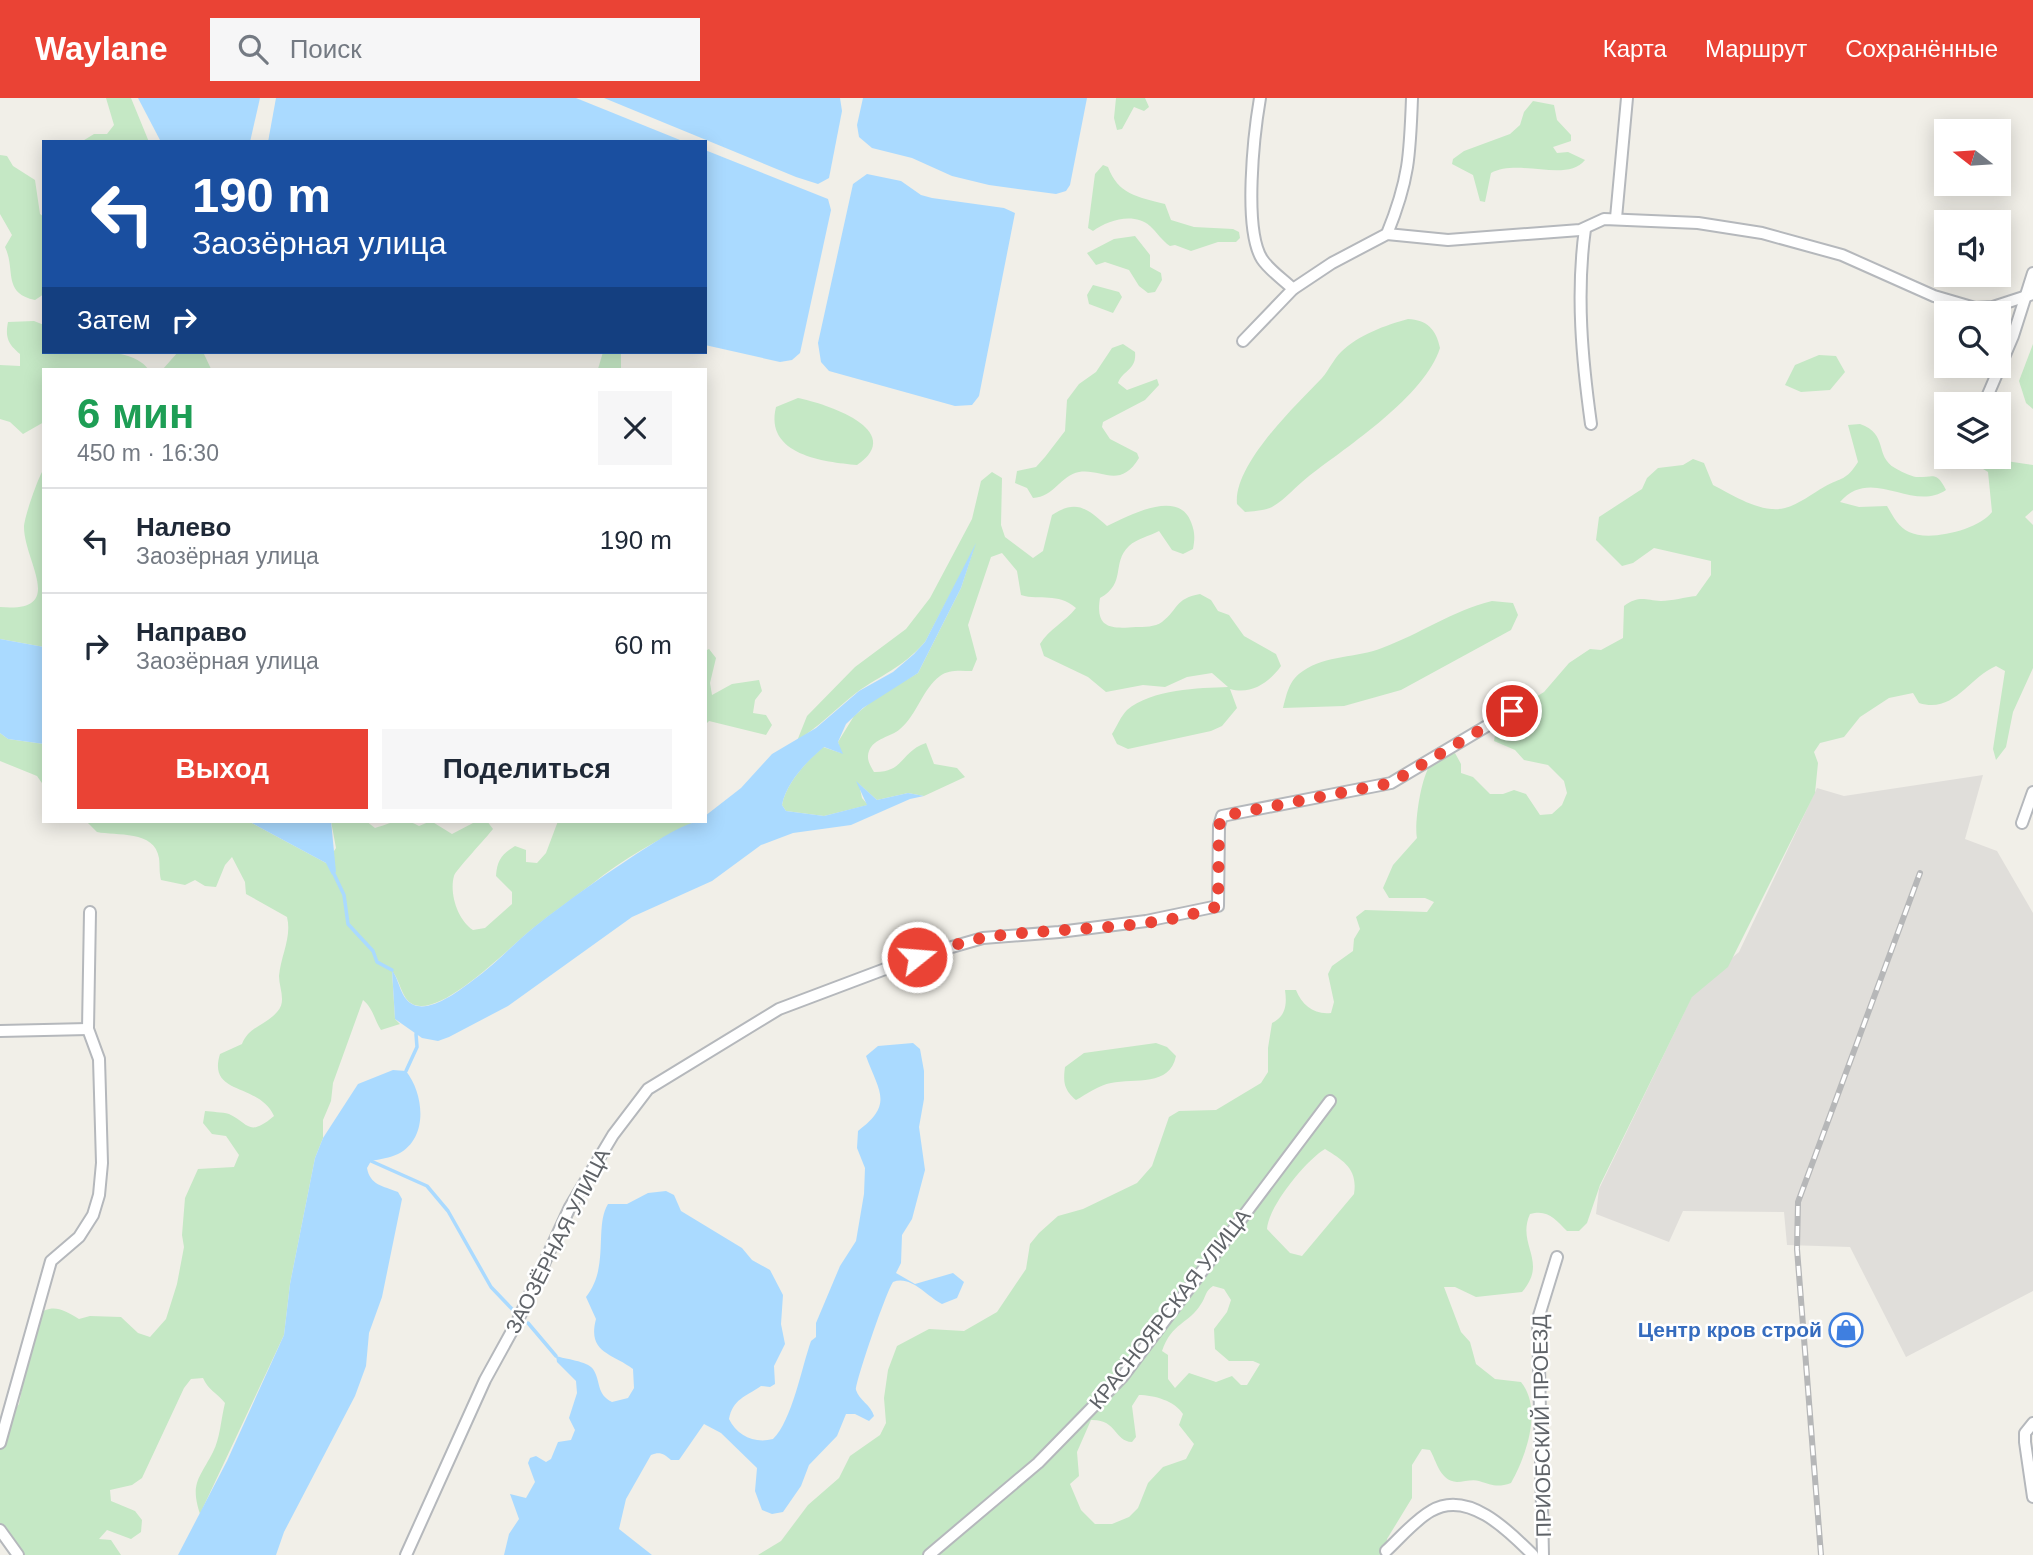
<!DOCTYPE html>
<html lang="ru">
<meta charset="utf-8">
<style>
:root{--surface:#fff;--page:#f6f6f7;--text:#1f2937;--muted:#747a83;--line:#e0e1e3;--accent:#ea4335}
body{margin:0;font-family:Helvetica,sans-serif;background:var(--page);color:var(--text);height:100vh;display:flex;flex-direction:column;font-size:26px;white-space:nowrap}
*{box-sizing:border-box;margin:0}
p{font-size:23px;color:var(--muted)}
.icon{flex:none;width:38px;height:38px;fill:none;stroke:currentColor;stroke-width:2;stroke-linecap:round;stroke-linejoin:round}
.map{position:relative;flex:1;overflow:hidden}
.panel{position:absolute;left:42px;top:270px;width:665px;height:455px;display:flex;flex-direction:column;background:var(--surface);border-radius:0px;box-shadow:0 4px 18px #0003}
.panel>*{flex:none}
.top-card{position:absolute;left:42px;top:42px;width:665px;height:214px;border-radius:0px;box-shadow:0 4px 18px #0003;background:#1a4fa0;color:#fff;overflow:hidden}
.needle{width:46px;rotate:287deg}
.controls{position:absolute;left:1934px;top:21px;display:grid;gap:14px}
.controls a{display:grid;place-items:center;width:77px;height:77px;border-radius:0px;background:var(--surface);box-shadow:0 4px 18px #0003;font-size:35px}
.pin{position:absolute;display:grid;place-items:center;width:60px;height:60px;color:#fff;margin:-30px;border:4px solid #fff;border-radius:50%;box-shadow:0 2px 7px #0007}
.me{position:absolute;width:77px;margin:-38px;rotate:73deg;stroke-linejoin:round;filter:drop-shadow(0 0 5px #0008)}
.turn{display:flex;align-items:center;gap:24px;height:147px;padding:0 35px;font-size:32px}
.turn .icon{width:91px;height:91px;stroke-width:2.5}
.turn b{display:block;font-size:49px;line-height:60px}
.then{display:flex;align-items:center;height:66px;padding:0 35px;background:#0003;gap:14px;font-size:26px}
.round{display:grid;place-items:center;flex:none;width:74px;height:74px;border-radius:0px;background:var(--page)}
.headline{display:flex;align-items:center;justify-content:space-between;height:119px;padding:0 35px}
h1{font-size:42px;font-weight:600;line-height:52px;color:#1e9e55}
.button{display:flex;gap:14px;margin-top:auto;padding:14px 35px}
.button a{flex:1;height:80px;border-radius:0px;background:var(--accent);color:#fff;font-size:28px;font-weight:600;line-height:80px;text-align:center}
.button a+a{background:var(--page);color:var(--text)}
ul{padding:0;list-style:none}
li{display:flex;align-items:center;gap:21px;height:105px;padding:0 35px;border-top:2px solid var(--line)}
li div{flex:1}
li b{display:block;font-size:26px}
li em{font-style:normal}
header{display:flex;align-items:center;gap:42px;box-sizing:border-box;height:98px;padding:0 35px;background:var(--accent);color:#fff}
header strong{font-size:33px}
nav{display:flex;gap:38px;margin-inline-start:auto;font-size:24px}
.search{width:490px;height:63px;background:var(--page);display:flex;align-items:center;gap:18px;box-sizing:border-box;padding:0 24px;border-radius:0px;color:var(--muted);font-size:26px}
.map>svg:first-child{display:block}
.industrial{fill:#e0deda}
.green{fill:#c5e8c5;fill-rule:evenodd}
.water{fill:#aadaff}
.lines{fill:none;stroke-linecap:round;stroke-linejoin:round}
.stream{stroke:#aadaff;stroke-width:3.5}
.minor-casing{stroke:#b5b8bc;stroke-width:14}
.minor{stroke:#fff;stroke-width:10}
.rail-casing{stroke:#b6b7b8;stroke-width:6}
.rail{stroke:#fff;stroke-width:3.5;stroke-dasharray:10;stroke-linecap:butt}
.route{stroke:#ea4335;stroke-width:12;stroke-dasharray:0 21.6}
.labels{text-anchor:middle;stroke-width:5;stroke-linejoin:round;paint-order:stroke}
.street-label{font-size:21px;fill:#5f6368;stroke:#fff}
.shop-label{font-size:21px;font-weight:bold;fill:#366cbe;stroke:#fff;text-anchor:end}
</style>
<header>
<strong>Waylane</strong>
<div class="search"><svg class="icon" aria-label="search" viewBox="0 0 24 24"><circle cx="10" cy="10" r="6"/><path d="M15 15l6 6"/></svg>Поиск</div>
<nav><a>Карта</a><a>Маршрут</a><a>Сохранённые</a></nav>
</header>
<div class="map">
<svg width="2033" height="1457" viewBox="0 0 2033 1457">
<rect width="100%" height="100%" fill="#f1efe8"/>
<!-- industrial -->
<polygon class="industrial" points="1983,677 1965,741 1997,753 2033,815 2033,1193 1906,1259 1850,1149 1787,1147 1784,1114 1683,1113 1669,1144 1596,1116 1599,1091 1696,890 1739,854 1817,690 1844,698"/>
<!-- green -->
<g class="green">
<polygon points="106,0 131,0 149,44 81,44 94,36 107,36 114,27"/>
<polygon points="1116,0 1145,0 1149,9 1144,13 1134,9 1122,31 1117,32 1114,20"/>
<path d="M1533,3L1554,7L1557,22L1571,37V43L1553,49L1557,55L1568,54L1585,62C1567,85 1519,60 1491,75L1485,104L1480,103L1473,77L1452,66L1453,61L1464,53L1510,36L1520,27L1524,14Z"/>
<path d="M0,57L7,58L13,68L35,82L40,116L44,119V196L35,202C2,195 16,172 5,149L12,137L0,116Z"/>
<path d="M1103,67L1108,69C1118,96 1137,99 1165,106L1171,122L1194,129L1233,131L1239,134L1240,140L1236,144H1218L1191,153L1175,147L1170,148C1162,143 1157,134 1150,128C1134,114 1108,122 1093,133L1088,130L1095,76Z"/>
<polygon points="1135,138 1150,157 1150,169 1161,175 1162,182 1155,194 1148,195 1139,188 1129,172 1105,164 1096,167 1087,155 1114,141"/>
<polygon points="1093,187 1119,194 1122,199 1113,215 1089,206 1087,197"/>
<path d="M1408,221C1427,222 1436,231 1440,250C1425,298 1348,348 1309,378C1296,388 1286,401 1272,409C1264,413 1253,413 1245,414L1237,406C1233,367 1296,307 1322,280C1329,272 1333,262 1341,254C1358,237 1386,227 1408,221Z"/>
<path d="M34,223L44,227V254C71,254 131,247 148,271H44V324L23,336L10,324L0,321V267L20,268V256C8,246 5,239 8,224Z"/>
<path d="M1123,246L1135,254C1137,272 1123,272 1118,285L1127,292L1157,281L1159,287L1145,302L1103,324L1102,329L1110,341L1137,355L1139,360C1120,392 1101,370 1079,374C1061,377 1054,399 1033,400L1027,390L1015,385L1017,373L1036,369L1045,359L1065,333L1067,302L1079,286L1096,274L1112,250Z"/>
<polygon points="2033,246 2033,311 2026,305 2019,283"/>
<polygon points="178,254 204,256 211,271 163,271"/>
<polygon points="603,254 621,254 621,271 598,271"/>
<polygon points="1819,257 1836,258 1845,274 1830,292 1801,294 1785,287 1795,267"/>
<path d="M798,300C824,305 908,332 857,367C824,364 764,357 776,309Z"/>
<path d="M1860,326C1889,336 1874,358 1895,370C1900,373 1910,378 1916,379C1933,380 1936,372 1946,392C1912,415 1872,367 1840,404L1859,409L1887,408C1893,418 1898,429 1909,434C1929,444 1978,432 1992,414L1988,374L1975,366L1973,359H1998L1999,355L2006,363L2033,367V412L2025,419L2033,427V570L2013,614L2006,649L1996,662L1993,651L2005,573L1996,568C1968,580 1954,616 1919,605L1913,595L1889,600L1860,619L1844,639L1820,645L1814,654L1818,665L1815,695L1728,869L1692,899L1600,1087L1587,1125L1579,1133H1567C1555,1121 1548,1111 1530,1116C1516,1147 1549,1163 1522,1194L1476,1199L1455,1189H1444L1461,1234L1470,1244L1476,1266L1495,1281L1521,1284C1543,1311 1526,1358 1511,1385C1497,1390 1492,1387 1479,1383C1472,1381 1464,1384 1457,1384C1440,1383 1437,1364 1430,1352L1422,1351L1412,1367V1400L1387,1441L1386,1457H758L781,1443L808,1407L839,1380L850,1358L880,1337L886,1325L884,1300L888,1272L897,1248L929,1231L964,1233L997,1214L1026,1171L1030,1146L1039,1135L1058,1118L1083,1111L1137,1085L1152,1068L1169,1019L1179,1013L1216,1012L1261,985L1268,974V950L1272,925C1286,918 1287,906 1285,892H1296C1302,907 1314,917 1331,915L1334,904L1328,876L1332,868L1353,853L1354,841L1360,831L1356,819L1365,812L1427,814L1434,804L1425,800H1389L1383,790L1393,767L1417,740C1414,727 1421,679 1430,668C1435,660 1446,658 1455,655L1461,666V675L1473,679L1490,696H1503L1514,692L1526,696L1540,717L1552,716L1562,707L1567,695L1564,683L1548,667L1524,662L1515,652L1494,643L1496,631L1512,613L1544,594L1569,565L1590,551L1601,552L1623,540L1624,508C1639,497 1645,502 1661,503C1672,503 1685,499 1696,498L1711,477V463L1654,450L1633,465L1622,468L1596,442L1599,419L1642,391L1647,380L1658,370L1683,367L1693,361L1704,365L1713,387C1733,397 1761,416 1785,410C1798,407 1813,395 1824,389C1842,379 1846,383 1858,364L1848,327ZM1325,1051C1344,1063 1358,1071 1354,1096L1302,1158L1290,1155L1267,1131C1268,1109 1306,1062 1325,1051ZM1213,1188L1224,1191L1231,1202L1227,1214L1214,1231L1215,1251L1229,1263H1253L1260,1266L1247,1287H1241L1232,1278L1216,1284L1189,1275L1175,1290L1168,1281V1257L1162,1253C1172,1224 1189,1226 1201,1206C1206,1199 1205,1193 1213,1188ZM1139,1297C1154,1297 1175,1303 1183,1316L1179,1327L1194,1346L1186,1361L1163,1369L1148,1385L1138,1410L1129,1419L1112,1426H1095L1081,1412L1070,1386L1079,1378L1077,1354L1091,1322C1117,1321 1114,1343 1132,1344L1136,1339L1132,1308Z"/>
<path d="M42,374H44V549L0,541V509C68,515 24,464 24,429C24,420 37,383 42,374Z"/>
<path d="M992,374L1002,380L1001,427L1005,439L1033,460L1043,453L1052,417C1076,401 1087,410 1107,428C1129,418 1178,390 1191,424C1195,434 1195,440 1193,451L1183,456L1172,452L1159,433C1150,438 1136,441 1129,448C1111,465 1127,485 1100,500C1095,531 1111,531 1136,529C1144,529 1155,529 1162,524C1179,511 1174,501 1200,496L1211,502L1218,513L1229,517L1244,538L1276,556L1281,568C1269,585 1251,597 1230,591L1237,610L1222,628L1211,633L1128,651L1117,646L1112,636C1117,628 1121,618 1127,612C1152,591 1199,590 1228,589L1212,575L1187,579L1165,589L1143,587L1106,594L1088,579L1044,558L1040,546C1049,531 1065,524 1076,510C1057,494 1041,503 1021,497L1017,473L1002,455L991,459L968,527L977,561L972,573C962,573 949,571 940,578C923,590 917,617 900,631C891,639 874,640 869,653C866,661 870,667 874,674C904,675 901,653 926,645L934,666L957,670L965,679L924,698L908,695L877,702L859,686L862,700L868,707L824,718L786,713L782,707C786,685 807,663 823,649L841,655L838,644L854,618L878,598L918,575L961,490L973,453L925,544C901,571 882,576 856,595C836,611 818,629 797,643L807,618L855,569L906,531L930,500L972,421L981,383Z"/>
<path d="M1492,503L1513,505L1518,517L1511,532L1401,592L1344,608L1283,610C1287,595 1289,582 1303,573C1326,557 1357,560 1382,550C1420,536 1452,513 1492,503Z"/>
<polygon points="709,551 716,560 710,585 712,597 732,586 759,582 762,593 755,602 753,615 766,617 772,627 766,637 709,623 705,627 705,553"/>
<polygon points="0,635 8,641 44,646 44,688 37,678 0,663"/>
<path d="M86,723H248L326,765L336,750L331,723H366L375,730C391,725 403,718 419,728L431,723L452,736L473,725L487,723L493,731C487,739 455,773 454,778C449,796 458,822 473,832L485,830L512,806V794L496,778C497,762 502,756 515,748L526,752V764L537,765L546,755L558,723H697C660,740 623,761 592,786C572,801 552,815 532,831C509,850 450,910 420,908C401,907 402,884 392,873L395,921L400,926L381,932C374,921 373,910 363,902L333,985L331,1003L323,1022V1040L315,1060L290,1186L284,1237L200,1416C190,1385 199,1381 213,1354C220,1341 221,1321 225,1305C217,1295 208,1292 203,1280L191,1281L184,1290L142,1380L132,1387L110,1392L111,1403L135,1413L142,1422L141,1434L131,1441L107,1432L99,1441L111,1442L121,1457H24L0,1428V1331L19,1306L36,1218C52,1205 62,1211 79,1221L90,1218L121,1219L138,1235L150,1239L166,1221L177,1186L184,1149L182,1137L185,1100L198,1071L234,1069L239,1057L226,1038L212,1036L203,1025L205,1013C212,1014 222,1014 229,1016C249,1025 248,1040 274,1018C259,984 207,998 220,956L242,946C249,928 265,928 277,914C287,904 279,890 279,878C281,857 292,839 287,819L246,796L245,784L232,759L225,767L216,789L205,788L195,782L185,787L161,782C159,774 160,768 159,760C155,732 116,738 97,734Z"/>
<path d="M1156,945L1167,949L1176,958C1170,989 1135,980 1111,985C1099,987 1087,996 1076,1002C1064,992 1063,984 1065,969L1084,955Z"/>
</g>
<!-- water -->
<g class="water">
<polygon points="138,0 260,0 250,44 161,44"/>
<polygon points="276,0 576,0 685,44 268,44"/>
<polygon points="604,0 840,0 842,13 829,80 818,86 796,79"/>
<polygon points="863,0 1087,0 1070,87 1066,93 1056,96 989,87 952,78 912,60 872,50 859,39 857,27"/>
<polygon points="705,52 828,101 831,112 800,255 792,262 780,264 705,247"/>
<polygon points="867,76 901,83 921,97 932,100 1004,110 1015,115 979,298 972,307 955,308 829,273 821,264 818,245 853,86"/>
<path d="M976,445L961,490L918,575L863,610L846,626L838,644L843,656L824,649C807,663 786,685 782,707L786,713L824,718L867,707L856,683L877,702L908,695L924,698L910,701L851,727L793,735L761,747L712,783L632,819L508,908L449,939L438,943L422,940L395,921L392,872C400,883 400,901 414,907C431,914 459,893 472,883C494,868 512,847 533,830C571,800 611,772 652,746C667,737 687,723 705,723V718L741,690L772,656L816,630L859,593L893,574L914,556L925,544Z"/>
<polygon points="0,541 44,549 44,646 8,641 0,635"/>
<polygon points="248,723 331,723 336,774 332,777 326,765"/>
<path d="M913,945L920,951L924,973V1001L919,1029L925,1072L912,1121L902,1137L901,1165L896,1175L915,1186L953,1175L964,1184L957,1200L942,1206C926,1198 911,1177 893,1184C886,1194 855,1285 856,1292C859,1302 871,1307 874,1318L869,1323L855,1316H846L837,1338L809,1367L801,1388L783,1414L772,1416L762,1412L755,1393L757,1370L721,1335L704,1326L679,1362H671C664,1356 660,1353 651,1357L626,1401L619,1431L652,1457H504L509,1436L519,1421L510,1396L526,1400L535,1384L528,1365L530,1360L536,1358L546,1364L551,1361L558,1344L571,1342L575,1332L569,1320L577,1295L576,1283L557,1264L556,1258C565,1261 587,1263 593,1271C601,1283 596,1296 612,1304L628,1300L634,1290L633,1271C612,1255 587,1255 596,1221L586,1199C610,1169 594,1129 608,1106H627L648,1095L666,1093L674,1097L681,1113L742,1150L752,1162L770,1172L783,1197L781,1226L785,1246L774,1268L775,1286L770,1289L761,1288C745,1299 733,1301 729,1321C737,1338 755,1346 773,1341C792,1323 802,1268 811,1243L816,1239V1225L840,1168L856,1143L864,1096L865,1070L857,1050L858,1033C894,1006 879,994 866,958L878,948Z"/>
<path d="M393,972L406,973C424,996 429,1040 398,1056C390,1060 380,1061 371,1063L367,1070C370,1087 383,1088 398,1094L402,1101L382,1199L369,1235L366,1268L355,1298L284,1434L276,1457H178L227,1363L284,1237L290,1186L315,1060L323,1040L358,986Z"/>
</g>
<g class="lines">
<!-- stream -->
<g class="stream">
<polyline points="334,776 344,797 348,826 373,853 377,864 392,872"/>
<polyline points="406,973 417,949 416,936"/>
<polyline points="371,1063 427,1088 448,1113 491,1189 513,1212"/>
<polyline points="528,1225 556,1258"/>
</g>
<defs>
<g id="minor">
<path d="M1260,0C1254,35 1243,131 1262,161C1269,172 1284,182 1293,191"/>
<polyline points="1616,120 1627,0"/>
<path d="M1585,131C1576,196 1582,261 1591,326"/>
<path d="M1387,136C1409,82 1410,57 1412,0"/>
<polyline points="1243,243 1293,191 1332,165 1387,136 1448,142 1580,132 1604,121 1698,125 1762,135 1842,157 1934,198 1975,210 1993,209 2033,196"/>
<polyline points="1984,306 2013,238 2033,175"/>
<polyline points="2022,725 2033,694"/>
<polyline points="0,933 88,931"/>
<polyline points="2033,1325 2025,1335 2025,1344 2033,1399"/>
<polyline points="0,1345 51,1163 79,1139 93,1117 99,1097 102,1065 99,961 88,931 90,814"/>
<polyline points="0,1432 18,1457"/>
<path d="M1386,1453C1400,1440 1415,1422 1431,1413C1468,1391 1509,1433 1533,1457"/>
<polyline points="406,1457 485,1282 518,1222 570,1109 613,1037 648,991 779,911 917,859 983,840 1059,834 1146,823 1218,808 1219,728 1222,718 1391,685 1512,613"/>
<polyline points="929,1457 1038,1365 1123,1278 1330,1003"/>
<polyline points="1543,1457 1538,1221 1557,1159"/>
</g>
</defs>
<!-- minor casing -->
<use href="#minor" class="minor-casing"/>
<!-- minor -->
<use href="#minor" class="minor"/>
<defs>
<polyline id="rail" points="1821,1457 1797,1151 1798,1104 1920,775"/>
</defs>
<!-- rail casing -->
<use href="#rail" class="rail-casing"/>
<!-- rail -->
<use href="#rail" class="rail"/>
</g>
<g class="lines">
<!-- route -->
<path class="route" d="M917,859C942,852 968,841 995,838C1063,829 1153,833 1218,808L1219,728L1222,718L1391,685L1512,613"/>
</g>
<!-- icons -->
<defs>
<symbol id="shop-ring" viewBox="-11 -11 22 22"><circle r="9.5" fill="#fff" stroke="#3f7fe0" stroke-width="1.5"/><path d="M-5-2.5h2.3a2.7 3.5 0 0 1 5.4 0H5L5.5 6h-11ZM-1.5-2.5h3a1.5 2.3 0 0 0-3 0Z" fill="#3f7fe0"/></symbol>
</defs>
<g fill-rule="evenodd">
<use href="#shop-ring" x="1827" y="1213" width="38" height="38"/>
</g>
<g class="labels">
<!-- street labels -->
<g class="street-label">
<text transform="translate(558 1143) rotate(-63)" y="7">ЗАОЗЁРНАЯ УЛИЦА</text>
<text transform="translate(1170 1211) rotate(-52)" y="7">КРАСНОЯРСКАЯ УЛИЦА</text>
<text transform="translate(1542 1328) rotate(-91)" y="7">ПРИОБСКИЙ ПРОЕЗД</text>
</g>
<!-- shop labels -->
<g class="shop-label">
<text x="1822" y="1239">Центр кров строй</text>
</g>
</g>
</svg>
<div class="controls">
<a><svg class="needle" viewBox="-14 -14 28 28"><path d="M0-13l5 13h-10z" fill="#e53935"/><path d="M0 13l5-13h-10z" fill="#747a83"/></svg></a>
<a><svg class="icon" aria-label="sound" viewBox="0 0 24 24"><path d="M4 9h4l5-4v14l-5-4H4zM17 9q2 3 0 6"/></svg></a>
<a><svg class="icon" aria-label="search" viewBox="0 0 24 24"><circle cx="10" cy="10" r="6"/><path d="M15 15l6 6"/></svg></a>
<a><svg class="icon" aria-label="layers" viewBox="0 0 24 24"><path d="M12 4l9 5-9 5-9-5zM3 14l9 5 9-5"/></svg></a>
</div>
<div class="pin" style="left:1512px;top:613px;background:#d93025"><svg class="icon" aria-label="arrive" viewBox="0 0 24 24"><path d="M6 21V4h12l-3 4 3 4H6"/></svg></div>
<svg class="me" style="left:917px;top:859px" viewBox="-20 -20 40 40"><circle r="17" fill="#ea4335" stroke="#fff" stroke-width="3"/><path d="M0-11L8 9 0 5-8 9z" fill="#fff"/></svg>
<div class="top-card">
<div class="turn"><svg class="icon" aria-label="left" viewBox="0 0 24 24"><path d="M17 20v-9H6M10 6l-5 5 5 5"/></svg><div><b>190 m</b>Заозёрная улица</div></div>
<div class="then">Затем<svg class="icon" aria-label="right" viewBox="0 0 24 24"><path d="M7 20v-9h11M14 6l5 5-5 5"/></svg></div>
</div>
<section class="panel">
<div class="headline"><div><h1>6 мин</h1><p>450 m · 16:30</p></div><a class="round"><svg class="icon" aria-label="close" viewBox="0 0 24 24"><path d="M6 6l12 12M18 6L6 18"/></svg></a></div>
<ul>
<li><svg class="icon" aria-label="left" viewBox="0 0 24 24"><path d="M17 20v-9H6M10 6l-5 5 5 5"/></svg><div><b>Налево</b><p>Заозёрная улица</p></div><em>190 m</em></li>
<li><svg class="icon" aria-label="right" viewBox="0 0 24 24"><path d="M7 20v-9h11M14 6l5 5-5 5"/></svg><div><b>Направо</b><p>Заозёрная улица</p></div><em>60 m</em></li>
</ul>
<div class="button"><a>Выход</a><a>Поделиться</a></div>
</section>
</div>
